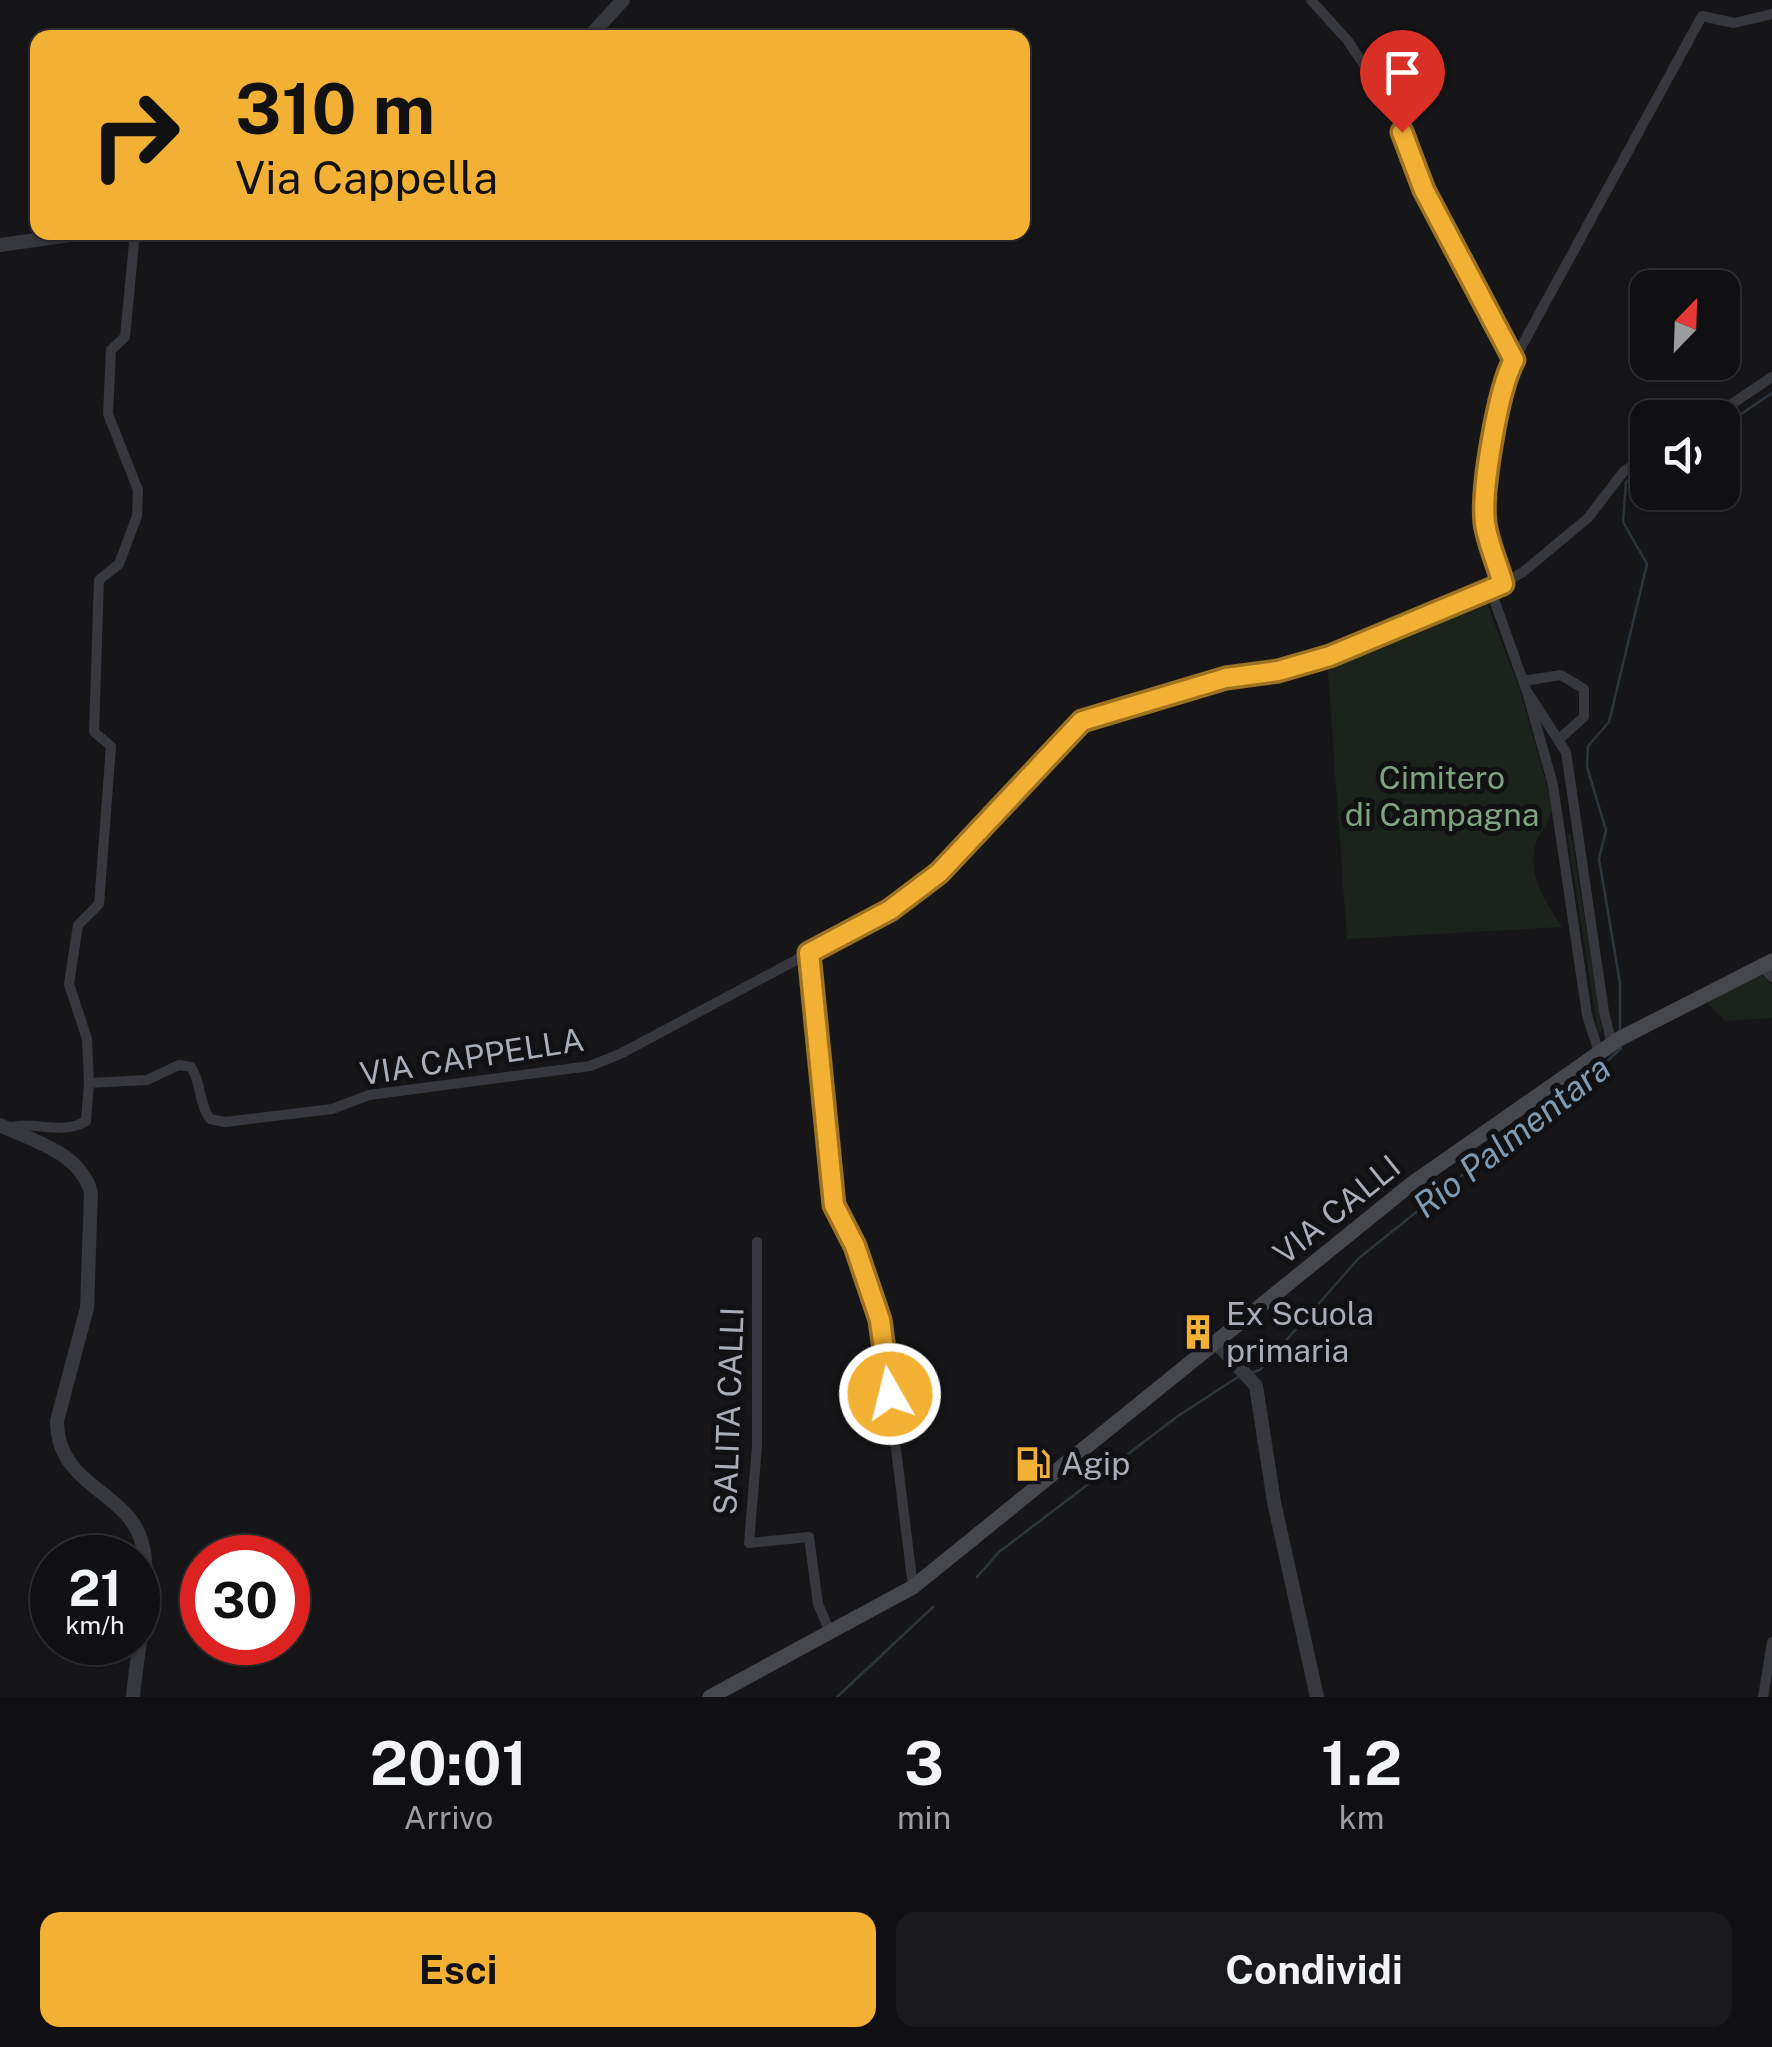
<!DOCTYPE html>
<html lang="it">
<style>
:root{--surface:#101012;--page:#19191b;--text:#f1f3f6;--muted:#9c9d9f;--line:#303032;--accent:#f2b134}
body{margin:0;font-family:"Public Sans",sans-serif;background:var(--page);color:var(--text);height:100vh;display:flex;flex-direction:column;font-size:38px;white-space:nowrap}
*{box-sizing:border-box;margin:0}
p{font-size:32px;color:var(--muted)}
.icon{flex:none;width:55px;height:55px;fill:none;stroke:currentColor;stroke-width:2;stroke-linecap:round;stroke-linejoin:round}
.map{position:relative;height:1697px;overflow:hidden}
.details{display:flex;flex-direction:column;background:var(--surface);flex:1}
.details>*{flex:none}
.banner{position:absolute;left:30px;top:30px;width:1000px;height:210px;border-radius:20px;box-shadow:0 2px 8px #0004,0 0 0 2px var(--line);background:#f2b134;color:#111;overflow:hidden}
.needle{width:65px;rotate:23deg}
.buttons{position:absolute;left:1630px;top:270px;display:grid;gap:20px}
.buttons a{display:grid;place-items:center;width:110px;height:110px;border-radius:20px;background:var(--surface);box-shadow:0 2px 8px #0004,0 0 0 2px var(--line);font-size:50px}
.speed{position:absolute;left:30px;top:1535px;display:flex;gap:20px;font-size:50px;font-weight:700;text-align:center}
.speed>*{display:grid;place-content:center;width:130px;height:130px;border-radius:50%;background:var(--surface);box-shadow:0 2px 8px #0004,0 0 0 2px var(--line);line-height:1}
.speed small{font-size:25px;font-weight:400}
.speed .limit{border:15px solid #d22;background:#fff;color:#111}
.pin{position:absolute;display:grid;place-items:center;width:85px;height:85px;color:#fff;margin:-102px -42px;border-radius:50% 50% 50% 0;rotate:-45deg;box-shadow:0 0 10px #0007}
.pin .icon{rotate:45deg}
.me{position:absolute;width:110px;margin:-55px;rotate:352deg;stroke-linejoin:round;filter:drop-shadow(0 0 8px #0008)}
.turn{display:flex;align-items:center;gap:35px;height:210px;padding:0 40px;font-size:45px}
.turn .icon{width:130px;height:130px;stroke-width:2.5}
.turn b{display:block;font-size:70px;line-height:85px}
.eta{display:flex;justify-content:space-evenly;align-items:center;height:170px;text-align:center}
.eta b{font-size:60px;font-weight:700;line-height:70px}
.button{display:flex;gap:20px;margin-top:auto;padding:20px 40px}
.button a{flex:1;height:115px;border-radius:20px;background:var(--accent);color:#111;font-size:40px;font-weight:700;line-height:115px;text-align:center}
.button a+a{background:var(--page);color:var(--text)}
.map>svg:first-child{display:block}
.green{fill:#1c231d}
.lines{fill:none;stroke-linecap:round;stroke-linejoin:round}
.stream{stroke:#2c353c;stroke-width:2.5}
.minor{stroke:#37383d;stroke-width:10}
.tertiary{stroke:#37383d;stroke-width:14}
.secondary{stroke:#45474d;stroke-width:15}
.route-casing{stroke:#9d7322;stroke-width:25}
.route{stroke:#f2b134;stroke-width:18}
.labels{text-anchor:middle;stroke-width:10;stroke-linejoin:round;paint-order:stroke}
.park-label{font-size:32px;fill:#7fa381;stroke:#111113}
.street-label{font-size:32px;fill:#a8adb8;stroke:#111113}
.poi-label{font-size:32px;fill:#a8adb8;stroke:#111113;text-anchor:start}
.water-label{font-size:35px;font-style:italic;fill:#7f9bb3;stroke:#111113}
</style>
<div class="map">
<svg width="1772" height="1697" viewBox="0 0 1772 1697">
<rect width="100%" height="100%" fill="#161618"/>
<!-- green -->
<g class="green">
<path d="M1484,596L1519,687L1552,804C1552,823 1539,830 1535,847C1528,877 1547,904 1562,927L1347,939L1327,659Z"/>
<polygon points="1567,833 1571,833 1602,1032 1598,1032"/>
<polygon points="1761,975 1772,984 1772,1018 1725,1021 1706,1002"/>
</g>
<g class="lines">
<!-- stream -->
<g class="stream">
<polyline points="1722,427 1772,393"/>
<polyline points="1620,1030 1620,983 1599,859 1606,830 1587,767 1588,746 1609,722 1647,564 1623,522 1626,482 1648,470"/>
<polyline points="1250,1373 1260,1370 1359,1258 1500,1145 1569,1098 1621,1048"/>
<polyline points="977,1577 999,1552 1178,1416 1238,1377"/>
<polyline points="837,1697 933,1607"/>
</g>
<!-- minor -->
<g class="minor">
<path d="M1311,0L1348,41L1392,107L1424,190L1514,360C1497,389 1481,490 1485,523C1487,544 1498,565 1503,585"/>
<polyline points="1514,360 1702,16 1734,23 1772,14"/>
<polyline points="1711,418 1772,377"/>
<polyline points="1491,591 1527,692 1553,785 1587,1015 1599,1053"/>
<polyline points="1523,681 1561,675 1584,689 1584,717 1559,739"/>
<polyline points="1528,693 1566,752 1604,1012 1612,1044"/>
<polyline points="809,953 834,1205 855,1245 880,1320 913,1587"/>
<polyline points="1761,966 1772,977"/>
<polyline points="89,1083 87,1039 69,984 78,925 99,904 111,746 94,732 99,580 119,564 137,516 138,490 108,414 111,350 125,337 135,232"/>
<path d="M8,1128C33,1120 63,1136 86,1121L89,1083L147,1080L179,1065L191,1067C202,1083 198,1103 210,1119L225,1122L332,1109L369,1095L590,1066L620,1054L890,910L939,873L1083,721L1227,678L1330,656L1491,591L1523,572L1588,518L1624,471L1648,456"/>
<polyline points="757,1242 757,1446 749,1543 809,1537 818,1604 830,1632"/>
<polyline points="1763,1697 1772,1642"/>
</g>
<!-- tertiary -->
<g class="tertiary">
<polyline points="588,38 623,0"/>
<polyline points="0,245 90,232"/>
<path d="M0,1125C35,1142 79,1152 91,1192L87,1308L57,1421C57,1487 129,1491 142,1543C153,1583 136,1655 133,1697"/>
<polyline points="1216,1342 1256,1386 1274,1502 1317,1697"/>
</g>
<!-- secondary -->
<polyline class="secondary" points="710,1697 913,1587 1410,1185 1619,1039 1772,961"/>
</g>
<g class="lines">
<defs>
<path id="route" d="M890,1394L880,1320L855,1246L834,1205L809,953L890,910L939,873L1082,721L1226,678L1278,671L1330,656L1503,584C1498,565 1488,544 1485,523C1481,490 1498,389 1514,360L1424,190L1402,132"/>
</defs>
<!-- route casing -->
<use href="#route" class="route-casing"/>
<!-- route -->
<use href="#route" class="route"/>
</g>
<!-- icons -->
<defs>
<symbol id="building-bare" viewBox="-9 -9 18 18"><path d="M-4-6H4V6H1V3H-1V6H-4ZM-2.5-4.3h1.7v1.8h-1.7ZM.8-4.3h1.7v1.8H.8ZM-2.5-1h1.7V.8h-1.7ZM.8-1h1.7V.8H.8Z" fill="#f2b134" stroke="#111113" stroke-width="2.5" paint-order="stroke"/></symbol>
<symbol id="fuel-bare" viewBox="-9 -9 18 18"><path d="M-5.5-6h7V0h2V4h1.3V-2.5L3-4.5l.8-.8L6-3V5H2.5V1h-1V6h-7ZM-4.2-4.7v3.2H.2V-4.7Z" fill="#f2b134" stroke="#111113" stroke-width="2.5" paint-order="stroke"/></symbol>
</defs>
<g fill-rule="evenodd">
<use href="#building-bare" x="1173" y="1307" width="50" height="50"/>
<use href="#fuel-bare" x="1008" y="1439" width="50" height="50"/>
</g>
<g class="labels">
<!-- park labels -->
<g class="park-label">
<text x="1442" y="789">Cimitero<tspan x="1442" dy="37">di Campagna</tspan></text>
</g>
<!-- street labels -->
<g class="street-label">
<text transform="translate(472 1057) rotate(-9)" y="11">VIA CAPPELLA</text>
<text transform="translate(1337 1210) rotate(-39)" y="11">VIA CALLI</text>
<text transform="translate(729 1411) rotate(-88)" y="11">SALITA CALLI</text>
</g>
<!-- poi labels -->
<g class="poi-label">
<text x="1226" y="1325">Ex Scuola<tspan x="1226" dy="37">primaria</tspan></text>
<text x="1061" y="1475">Agip</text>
</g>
<!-- water labels -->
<g class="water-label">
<text transform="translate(1512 1137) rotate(-38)" y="12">Rio Palmentara</text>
</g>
</g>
</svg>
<div class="buttons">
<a><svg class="needle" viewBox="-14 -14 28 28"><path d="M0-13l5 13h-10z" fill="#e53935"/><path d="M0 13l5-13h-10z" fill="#9c9d9f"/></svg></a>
<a><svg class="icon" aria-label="sound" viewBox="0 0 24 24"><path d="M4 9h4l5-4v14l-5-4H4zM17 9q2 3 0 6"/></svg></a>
</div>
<div class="speed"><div>21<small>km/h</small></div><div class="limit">30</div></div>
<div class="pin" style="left:1402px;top:132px;background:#d93025"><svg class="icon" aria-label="arrive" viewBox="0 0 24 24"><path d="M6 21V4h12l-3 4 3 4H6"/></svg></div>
<svg class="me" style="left:890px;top:1394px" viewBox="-20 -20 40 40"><circle r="17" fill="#f2b134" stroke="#fff" stroke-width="3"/><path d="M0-11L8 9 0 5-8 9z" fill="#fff"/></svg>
<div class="banner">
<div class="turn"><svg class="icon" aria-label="right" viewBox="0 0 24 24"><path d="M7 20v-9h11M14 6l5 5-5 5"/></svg><div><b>310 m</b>Via Cappella</div></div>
</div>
</div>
<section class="details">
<div class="eta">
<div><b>20:01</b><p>Arrivo</p></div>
<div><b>3</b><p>min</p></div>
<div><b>1.2</b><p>km</p></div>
</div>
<div class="button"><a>Esci</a><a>Condividi</a></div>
</section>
